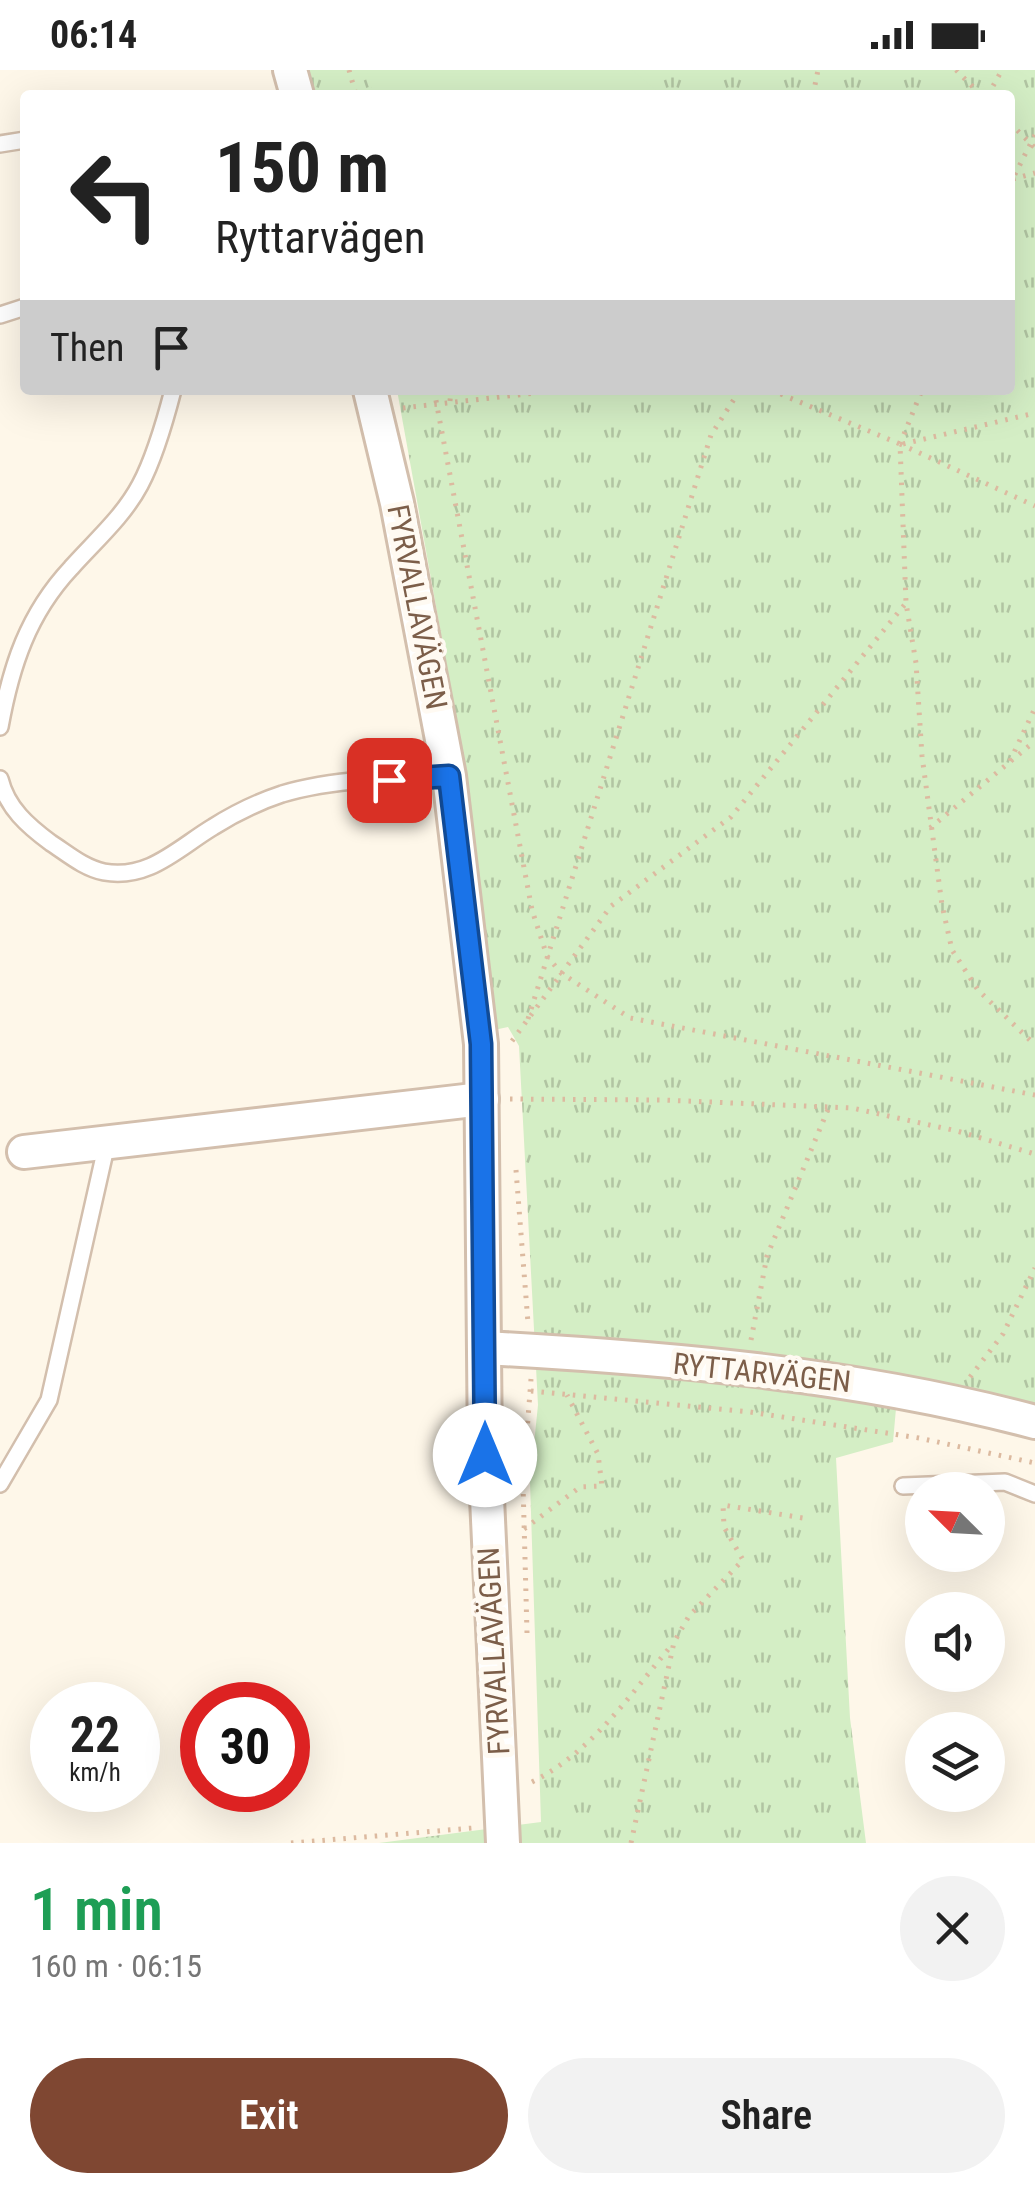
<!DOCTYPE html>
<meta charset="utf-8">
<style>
:root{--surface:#fff;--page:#f2f2f2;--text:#222;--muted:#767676;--accent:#7f4732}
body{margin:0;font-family:"Roboto Condensed",sans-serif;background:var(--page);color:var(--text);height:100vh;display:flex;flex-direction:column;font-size:38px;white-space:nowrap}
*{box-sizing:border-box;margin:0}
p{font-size:32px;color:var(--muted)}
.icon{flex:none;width:55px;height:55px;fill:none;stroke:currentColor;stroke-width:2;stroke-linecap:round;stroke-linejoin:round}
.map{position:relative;height:1773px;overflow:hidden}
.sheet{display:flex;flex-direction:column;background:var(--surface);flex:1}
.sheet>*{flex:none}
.hud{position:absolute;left:20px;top:20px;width:995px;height:305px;border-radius:10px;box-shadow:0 10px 40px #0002;background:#fff;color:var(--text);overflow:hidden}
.needle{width:65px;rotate:294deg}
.fabs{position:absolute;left:905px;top:1402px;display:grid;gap:20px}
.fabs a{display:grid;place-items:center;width:100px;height:100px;border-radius:50%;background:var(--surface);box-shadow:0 10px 40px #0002;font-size:50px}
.speed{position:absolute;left:30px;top:1612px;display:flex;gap:20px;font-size:50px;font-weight:700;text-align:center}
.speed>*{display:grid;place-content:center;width:130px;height:130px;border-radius:50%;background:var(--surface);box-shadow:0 10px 40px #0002;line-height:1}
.speed small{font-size:25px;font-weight:400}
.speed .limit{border:15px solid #d22;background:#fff;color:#111}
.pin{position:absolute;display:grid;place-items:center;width:85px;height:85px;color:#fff;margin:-42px;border-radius:20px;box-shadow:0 5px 15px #0006}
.me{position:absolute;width:110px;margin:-55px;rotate:0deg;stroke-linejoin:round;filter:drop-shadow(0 0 8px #0008)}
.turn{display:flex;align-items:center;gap:35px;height:210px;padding:0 30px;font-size:45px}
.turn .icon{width:130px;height:130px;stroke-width:2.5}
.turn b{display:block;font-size:70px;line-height:85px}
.then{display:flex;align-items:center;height:95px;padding:0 30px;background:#0003;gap:20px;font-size:38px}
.round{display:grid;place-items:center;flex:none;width:105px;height:105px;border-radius:52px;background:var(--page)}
.head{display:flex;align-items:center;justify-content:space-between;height:170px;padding:0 30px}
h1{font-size:60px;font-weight:600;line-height:75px;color:#1e9e55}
.button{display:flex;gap:20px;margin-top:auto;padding:20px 30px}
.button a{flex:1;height:115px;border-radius:60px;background:var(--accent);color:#fff;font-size:40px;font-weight:600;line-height:115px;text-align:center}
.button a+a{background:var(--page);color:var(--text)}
.status{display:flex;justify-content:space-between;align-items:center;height:70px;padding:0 50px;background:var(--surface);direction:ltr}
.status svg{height:28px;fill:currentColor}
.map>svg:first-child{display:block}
.grass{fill:url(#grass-tufts)}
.pitch{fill:#d4eec5}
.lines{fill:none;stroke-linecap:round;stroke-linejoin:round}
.lane-casing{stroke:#d3bfad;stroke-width:20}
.street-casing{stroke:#d3bfad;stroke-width:38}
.path{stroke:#dcbaa0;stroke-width:5;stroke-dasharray:2.5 8;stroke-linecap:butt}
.lane{stroke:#fff;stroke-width:15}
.street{stroke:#fff;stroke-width:32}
.route-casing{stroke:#114b97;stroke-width:25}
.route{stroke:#1a73e8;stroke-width:18}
.labels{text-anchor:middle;stroke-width:10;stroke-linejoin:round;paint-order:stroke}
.street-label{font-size:30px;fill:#7c5e49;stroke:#fffaf2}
</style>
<div class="status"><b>06:14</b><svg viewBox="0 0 49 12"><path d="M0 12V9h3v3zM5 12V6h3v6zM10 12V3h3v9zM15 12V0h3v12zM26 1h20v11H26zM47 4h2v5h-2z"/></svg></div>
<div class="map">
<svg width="1035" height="1773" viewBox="0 0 1035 1773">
<defs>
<pattern id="grass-tufts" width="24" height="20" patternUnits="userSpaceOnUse" patternTransform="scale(2.5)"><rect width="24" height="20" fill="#d4eec5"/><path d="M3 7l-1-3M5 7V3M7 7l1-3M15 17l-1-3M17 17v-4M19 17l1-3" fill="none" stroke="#b1c4a2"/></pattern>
</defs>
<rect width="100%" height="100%" fill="#fef7e9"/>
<!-- grass -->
<polygon class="grass" points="302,0 1035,0 1035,1334 899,1305 893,1372 836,1388 850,1648 866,1773 379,1773 541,1752 530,1412 538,1335 519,976 508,957 494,960 461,675 397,320 1010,320 1010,25 308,25"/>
<!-- pitch -->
<polygon class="pitch" points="367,0 632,0 662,25 373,25"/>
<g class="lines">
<defs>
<g id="lane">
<polyline points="0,74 25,70"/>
<polyline points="0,245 25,237"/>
<path d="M0,657C11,596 28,544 71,498C95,471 123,447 140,415C155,387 165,351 173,320"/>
<path d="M0,709C7,738 28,756 51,773C68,784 84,798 104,802C149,810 178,778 213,757C235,743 258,732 282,724C332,709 397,707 449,706"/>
<polyline points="0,1414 49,1330 107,1073"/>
<polyline points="903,1416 1005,1412 1035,1424"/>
</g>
<g id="street">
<polyline points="290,0 297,25"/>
<polyline points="370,320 397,433 449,706 481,974 485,1385 503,1773"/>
<polyline points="24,1082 482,1029"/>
<path d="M485,1278C669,1288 856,1304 1035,1352"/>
</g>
</defs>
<!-- lane casing -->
<use href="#lane" class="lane-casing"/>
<!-- street casing -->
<use href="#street" class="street-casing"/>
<!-- path -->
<g class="path">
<polyline points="349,0 356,25"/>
<polyline points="956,0 981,25"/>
<polyline points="813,25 818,0"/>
<polyline points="988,25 1002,0"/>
<polyline points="1010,53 1035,78"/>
<polyline points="1013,109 1035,103"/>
<polyline points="1010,114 1035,65"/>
<polyline points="434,320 532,840 547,886 561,903 630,948 1035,1025"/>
<polyline points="771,320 900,374 906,533 916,593 922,686 942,835 952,880 978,920 1035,975"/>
<polyline points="450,331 451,320"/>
<polyline points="403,338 561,320"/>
<polyline points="900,374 1035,436"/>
<polyline points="900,374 922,320"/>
<polyline points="903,374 1035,343"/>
<polyline points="1010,691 1035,638"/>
<polyline points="930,758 1035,671"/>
<polyline points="528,949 711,365 740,320"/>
<polyline points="512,971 611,836 731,747 906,533"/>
<polyline points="510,1029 662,1030 852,1038 957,1061 1035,1084"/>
<polyline points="516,1100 528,1253"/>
<polyline points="751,1270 767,1186 829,1037"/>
<polyline points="970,1307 1003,1264 1035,1198"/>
<polyline points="531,1321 750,1342 919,1368 1035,1393"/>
<polyline points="524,1459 580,1417 602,1416 598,1384 567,1325"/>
<polyline points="527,1563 523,1414 531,1309"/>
<path d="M532,1712C592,1682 629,1626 671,1576"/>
<polyline points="291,1773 473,1758"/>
<polyline points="631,1773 674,1572 689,1546 743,1490 724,1457 723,1435 803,1448"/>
</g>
<!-- lane -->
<use href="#lane" class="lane"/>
<!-- street -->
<use href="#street" class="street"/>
</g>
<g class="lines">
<defs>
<polyline id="route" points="389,710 449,706 481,974 485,1385"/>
</defs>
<!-- route casing -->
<use href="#route" class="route-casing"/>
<!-- route -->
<use href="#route" class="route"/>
</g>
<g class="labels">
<!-- street labels -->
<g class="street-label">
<text transform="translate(417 537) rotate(79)" y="10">FYRVALLAVÄGEN</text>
<text transform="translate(762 1303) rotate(6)" y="10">RYTTARVÄGEN</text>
<text transform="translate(494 1581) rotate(-93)" y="10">FYRVALLAVÄGEN</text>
</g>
</g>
</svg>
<div class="fabs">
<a><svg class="needle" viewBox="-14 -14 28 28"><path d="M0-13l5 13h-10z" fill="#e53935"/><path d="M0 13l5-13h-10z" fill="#767676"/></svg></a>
<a><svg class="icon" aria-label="sound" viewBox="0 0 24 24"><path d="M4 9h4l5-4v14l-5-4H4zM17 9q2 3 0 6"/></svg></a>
<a><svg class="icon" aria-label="layers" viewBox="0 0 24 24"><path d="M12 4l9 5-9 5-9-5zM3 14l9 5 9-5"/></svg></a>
</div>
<div class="speed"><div>22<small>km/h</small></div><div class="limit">30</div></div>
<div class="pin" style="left:389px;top:710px;background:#d93025"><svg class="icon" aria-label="arrive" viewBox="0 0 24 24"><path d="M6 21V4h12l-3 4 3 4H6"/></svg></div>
<svg class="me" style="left:485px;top:1385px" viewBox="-20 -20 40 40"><circle r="19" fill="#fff"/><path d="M0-13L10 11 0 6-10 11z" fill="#1a73e8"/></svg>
<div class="hud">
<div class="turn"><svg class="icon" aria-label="left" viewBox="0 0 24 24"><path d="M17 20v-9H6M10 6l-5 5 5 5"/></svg><div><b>150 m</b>Ryttarvägen</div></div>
<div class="then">Then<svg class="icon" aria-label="arrive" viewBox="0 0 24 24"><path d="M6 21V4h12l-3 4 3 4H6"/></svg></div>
</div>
</div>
<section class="sheet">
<div class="head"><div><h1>1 min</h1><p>160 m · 06:15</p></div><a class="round"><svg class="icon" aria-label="close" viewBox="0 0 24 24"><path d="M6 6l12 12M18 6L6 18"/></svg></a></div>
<div class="button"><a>Exit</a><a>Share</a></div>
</section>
